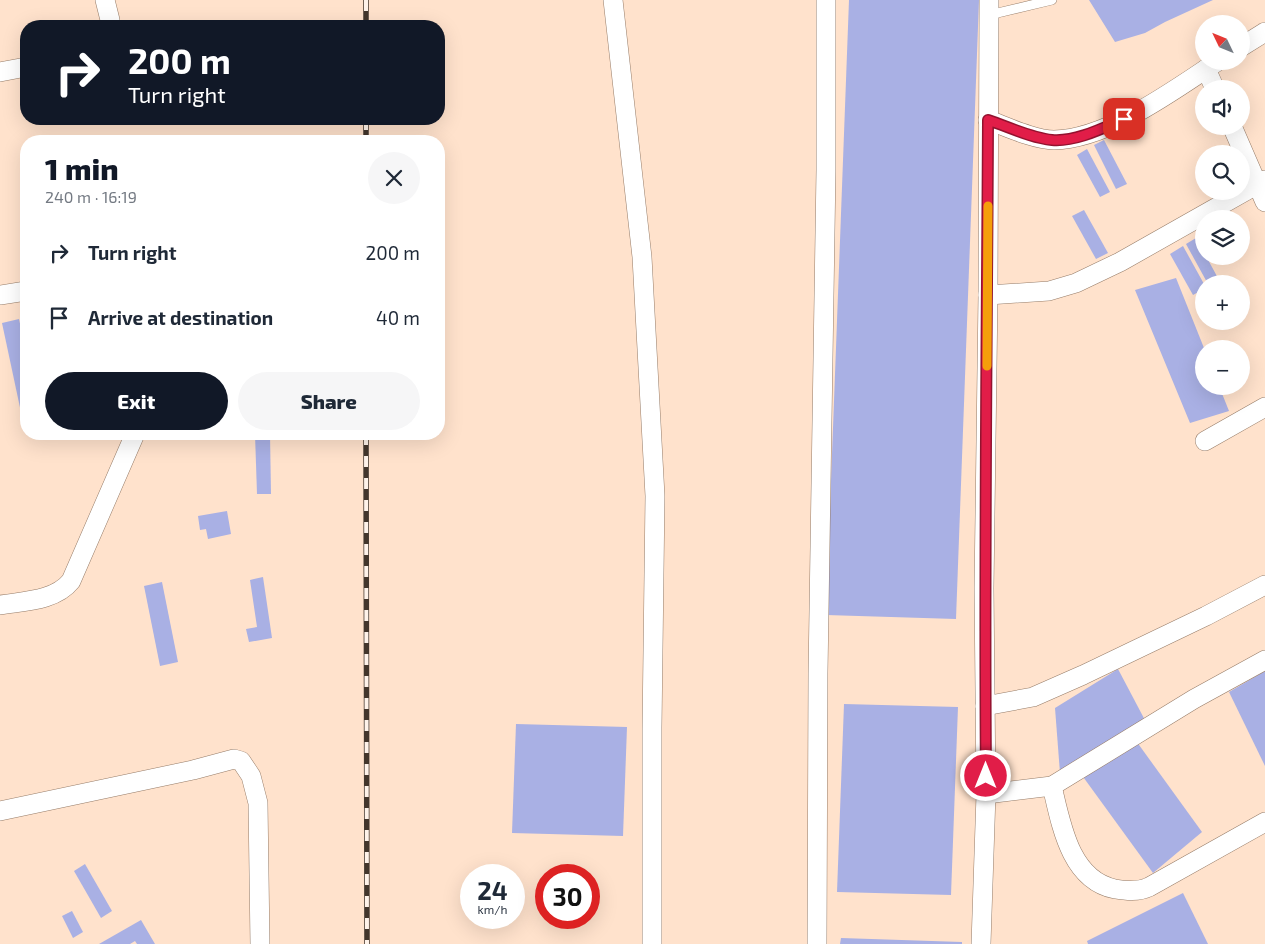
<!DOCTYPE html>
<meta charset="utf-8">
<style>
:root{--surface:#fff;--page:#f6f6f7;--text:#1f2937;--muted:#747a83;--accent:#111827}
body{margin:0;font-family:"Exo 2",sans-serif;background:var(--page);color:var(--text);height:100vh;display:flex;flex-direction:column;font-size:19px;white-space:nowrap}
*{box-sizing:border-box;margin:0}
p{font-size:16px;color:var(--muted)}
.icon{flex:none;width:28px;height:28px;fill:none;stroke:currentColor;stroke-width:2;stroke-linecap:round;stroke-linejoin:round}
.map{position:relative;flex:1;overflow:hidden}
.side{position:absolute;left:20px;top:135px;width:425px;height:305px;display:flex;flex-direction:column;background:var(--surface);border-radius:20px;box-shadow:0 5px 20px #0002}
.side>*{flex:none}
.top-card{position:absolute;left:20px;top:20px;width:425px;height:105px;border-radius:20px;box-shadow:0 5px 20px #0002;background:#111827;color:#fff;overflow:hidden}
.needle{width:32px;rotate:313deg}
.buttons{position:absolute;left:1195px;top:15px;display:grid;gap:10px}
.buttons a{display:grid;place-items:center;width:55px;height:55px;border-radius:50%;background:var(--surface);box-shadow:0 5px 20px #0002;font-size:25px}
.speed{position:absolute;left:460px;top:864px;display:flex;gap:10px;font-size:25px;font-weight:700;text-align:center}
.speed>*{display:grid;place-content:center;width:65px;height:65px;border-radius:50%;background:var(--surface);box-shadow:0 5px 20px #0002;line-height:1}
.speed small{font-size:12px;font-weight:400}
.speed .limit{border:8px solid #d22;background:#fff;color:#111}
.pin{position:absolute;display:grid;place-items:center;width:42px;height:42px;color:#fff;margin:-21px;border-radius:10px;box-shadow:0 2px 8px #0006}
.me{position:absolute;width:55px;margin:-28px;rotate:0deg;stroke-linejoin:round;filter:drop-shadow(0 0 4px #0008)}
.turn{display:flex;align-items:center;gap:18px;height:105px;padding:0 25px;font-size:22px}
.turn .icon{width:65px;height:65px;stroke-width:2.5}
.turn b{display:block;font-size:35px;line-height:42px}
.round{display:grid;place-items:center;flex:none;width:52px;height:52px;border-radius:26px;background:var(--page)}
.headline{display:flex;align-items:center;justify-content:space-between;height:85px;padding:0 25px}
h1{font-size:30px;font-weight:800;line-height:38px;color:var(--accent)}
.button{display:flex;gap:10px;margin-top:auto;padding:10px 25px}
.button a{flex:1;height:58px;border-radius:30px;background:var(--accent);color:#fff;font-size:20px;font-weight:800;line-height:58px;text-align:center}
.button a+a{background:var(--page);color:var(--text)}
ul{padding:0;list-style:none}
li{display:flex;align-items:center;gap:15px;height:65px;padding:0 25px}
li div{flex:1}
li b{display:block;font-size:19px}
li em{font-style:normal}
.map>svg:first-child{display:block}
.building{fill:#a9b0e4}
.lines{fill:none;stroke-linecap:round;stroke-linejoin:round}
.lane-casing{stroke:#967c68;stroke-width:10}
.street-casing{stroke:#967c68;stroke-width:20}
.lane{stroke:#fff;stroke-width:9}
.street{stroke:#fff;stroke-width:19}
.rail-casing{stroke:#43362c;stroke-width:5.5}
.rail{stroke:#fff3ea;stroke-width:4;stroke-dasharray:11;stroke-linecap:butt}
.route-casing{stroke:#92132f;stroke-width:12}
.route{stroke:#e11d48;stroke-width:9}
.slow{stroke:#f59e0b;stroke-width:9}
</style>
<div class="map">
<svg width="1265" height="944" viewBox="0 0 1265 944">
<rect width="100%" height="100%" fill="#ffe2cc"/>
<!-- building -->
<g class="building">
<polygon points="849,0 979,0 956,619 826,615"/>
<polygon points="1089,0 1213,0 1165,22 1145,33 1115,42"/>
<polygon points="1104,140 1127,184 1116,189 1094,145"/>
<polygon points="1087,149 1110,192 1100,197 1077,155"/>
<polygon points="1084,210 1108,253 1096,259 1072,216"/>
<polygon points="1196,238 1204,252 1204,256 1206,256 1219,280 1213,284 1208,284 1186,244"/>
<polygon points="1183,246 1204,284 1204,289 1193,295 1170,254"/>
<polygon points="1176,278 1204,348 1204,386 1219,386 1229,411 1190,423 1135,290"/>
<polygon points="19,319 26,352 25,431 2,323"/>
<polygon points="255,434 270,434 271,494 257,494"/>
<polygon points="227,511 231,534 208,539 206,529 200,530 198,516"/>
<polygon points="263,577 272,638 249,642 246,629 257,627 250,580"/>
<polygon points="162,582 178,662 160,666 144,586"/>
<polygon points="1118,669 1147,724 1060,773 1055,708"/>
<polygon points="1265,671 1265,766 1229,692"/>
<polygon points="844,704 958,707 951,895 837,892"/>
<polygon points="516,724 627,727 623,836 512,833"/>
<polygon points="1134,738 1202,832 1153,873 1081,774"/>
<polygon points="85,864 112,911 101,918 74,871"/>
<polygon points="1183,893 1208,944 1088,944 1087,941"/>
<polygon points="72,911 83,932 73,938 62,916"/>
<polygon points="141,920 155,944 137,944 135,941 130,944 99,944"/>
<polygon points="841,938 962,942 962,944 840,944"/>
</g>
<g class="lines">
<defs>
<polyline id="lane" points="989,15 1052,0"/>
<g id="street">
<polyline points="105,0 110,20 109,26"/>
<polyline points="613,0 642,257 655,496 652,728 652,944"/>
<polyline points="1241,47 1265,32"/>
<polyline points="1206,69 1215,89"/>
<polyline points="0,72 26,67"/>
<path d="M988,120C1007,127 1035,140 1054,140C1108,139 1174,90 1218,61"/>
<polyline points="1232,126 1265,202"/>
<polyline points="0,295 26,291"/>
<polyline points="988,295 1049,291 1076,283 1120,262 1265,180"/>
<polyline points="1205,441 1265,407"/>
<path d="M0,605C24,601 55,601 71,581L135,434"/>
<polyline points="985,706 1033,697 1083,675 1206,616 1265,585"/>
<path d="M1052,786C1061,824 1070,880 1115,889C1127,891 1138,892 1149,887L1265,822"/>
<polyline points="986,794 1052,786 1194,699 1265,660"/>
<polyline points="0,811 193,770 234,759 241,761 251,776 258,803 260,944"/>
<polyline points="817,944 818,673 826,170 826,0"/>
<polyline points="981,944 986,794 984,588 988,295 989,0"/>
</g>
</defs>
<!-- lane casing -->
<use href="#lane" class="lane-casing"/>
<!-- street casing -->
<use href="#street" class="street-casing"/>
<!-- lane -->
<use href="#lane" class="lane"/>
<!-- street -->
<use href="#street" class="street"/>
<defs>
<g id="rail">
<polyline points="366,0 366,26"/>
<polyline points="366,119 366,141"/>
<polyline points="366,434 367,944"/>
</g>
</defs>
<!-- rail casing -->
<use href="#rail" class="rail-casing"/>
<!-- rail -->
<use href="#rail" class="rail"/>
</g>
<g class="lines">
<defs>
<path id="route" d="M986,776C984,558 987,339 988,120C1009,127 1031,138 1052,140C1076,142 1103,128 1124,119"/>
</defs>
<!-- route casing -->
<use href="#route" class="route-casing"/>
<!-- route -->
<use href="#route" class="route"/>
<!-- slow -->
<polyline class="slow" points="987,366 988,206"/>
</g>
</svg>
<div class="buttons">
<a><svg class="needle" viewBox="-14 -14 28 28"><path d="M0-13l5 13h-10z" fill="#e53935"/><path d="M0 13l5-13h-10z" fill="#747a83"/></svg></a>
<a><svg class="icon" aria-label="sound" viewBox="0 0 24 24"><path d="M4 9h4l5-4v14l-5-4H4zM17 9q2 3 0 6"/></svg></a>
<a><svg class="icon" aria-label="search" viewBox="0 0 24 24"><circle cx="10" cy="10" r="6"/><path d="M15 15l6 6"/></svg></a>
<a><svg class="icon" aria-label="layers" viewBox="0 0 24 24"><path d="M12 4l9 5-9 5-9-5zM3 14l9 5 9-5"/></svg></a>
<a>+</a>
<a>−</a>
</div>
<div class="speed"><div>24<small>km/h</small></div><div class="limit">30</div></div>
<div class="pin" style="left:1124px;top:119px;background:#d93025"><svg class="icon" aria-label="arrive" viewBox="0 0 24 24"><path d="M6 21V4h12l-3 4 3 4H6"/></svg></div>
<svg class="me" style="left:986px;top:776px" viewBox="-20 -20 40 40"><circle r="17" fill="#e11d48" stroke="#fff" stroke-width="3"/><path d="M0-11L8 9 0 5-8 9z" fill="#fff"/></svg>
<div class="top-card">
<div class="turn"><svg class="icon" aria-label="right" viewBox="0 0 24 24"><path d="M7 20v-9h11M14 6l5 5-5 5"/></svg><div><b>200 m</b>Turn right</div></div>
</div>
<section class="side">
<div class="headline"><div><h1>1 min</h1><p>240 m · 16:19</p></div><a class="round"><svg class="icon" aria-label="close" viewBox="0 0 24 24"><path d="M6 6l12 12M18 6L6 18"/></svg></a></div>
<ul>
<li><svg class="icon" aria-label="right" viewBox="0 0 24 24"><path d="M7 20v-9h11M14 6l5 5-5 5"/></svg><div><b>Turn right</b></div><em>200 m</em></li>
<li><svg class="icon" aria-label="arrive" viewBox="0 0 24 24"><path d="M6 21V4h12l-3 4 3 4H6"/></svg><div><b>Arrive at destination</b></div><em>40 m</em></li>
</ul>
<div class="button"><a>Exit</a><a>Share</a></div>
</section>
</div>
